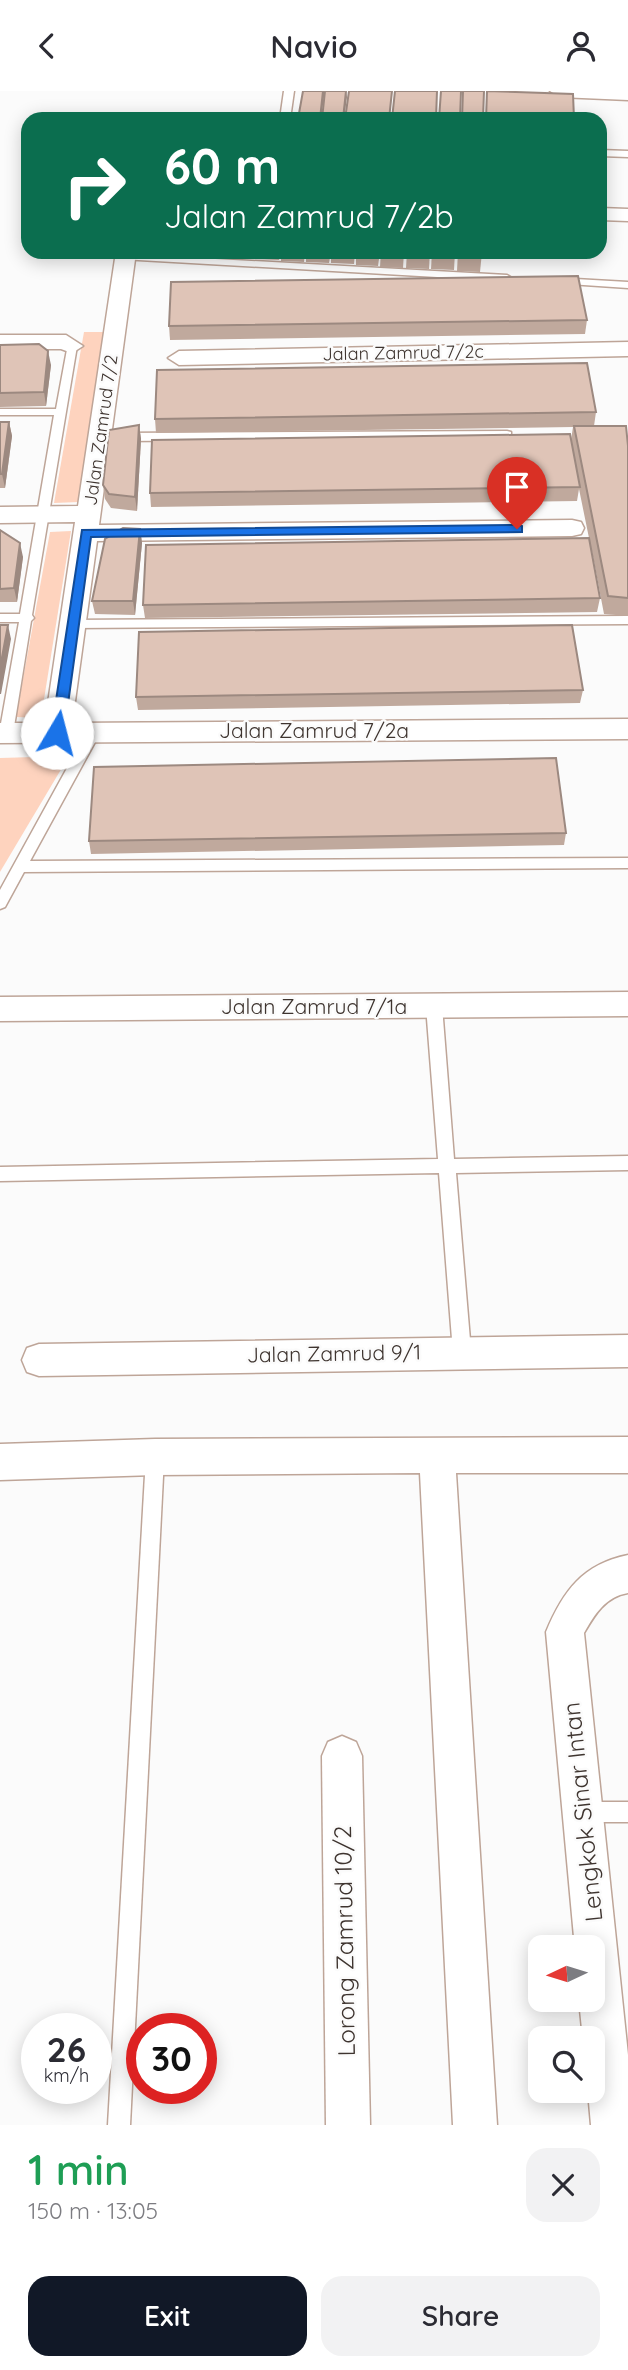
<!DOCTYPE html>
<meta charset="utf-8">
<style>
:root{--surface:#fff;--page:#f2f2f3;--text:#2b2b33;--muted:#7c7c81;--accent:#111827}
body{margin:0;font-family:Quicksand,sans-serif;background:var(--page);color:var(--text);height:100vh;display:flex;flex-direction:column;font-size:26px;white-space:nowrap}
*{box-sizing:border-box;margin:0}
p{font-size:23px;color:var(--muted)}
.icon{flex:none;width:38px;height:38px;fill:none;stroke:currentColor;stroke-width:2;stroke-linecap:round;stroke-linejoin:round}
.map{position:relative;height:2034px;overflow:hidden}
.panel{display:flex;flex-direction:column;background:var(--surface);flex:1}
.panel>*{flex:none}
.banner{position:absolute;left:21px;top:21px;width:586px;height:147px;border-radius:21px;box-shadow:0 4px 18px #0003;background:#0b6e4f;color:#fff;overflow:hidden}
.needle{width:46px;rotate:266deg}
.buttons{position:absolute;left:528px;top:1844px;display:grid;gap:14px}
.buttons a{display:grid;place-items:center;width:77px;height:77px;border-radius:14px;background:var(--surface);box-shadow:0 4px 18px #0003;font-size:35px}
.speed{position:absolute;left:21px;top:1922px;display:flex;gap:14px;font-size:35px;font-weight:700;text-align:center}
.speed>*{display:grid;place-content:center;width:91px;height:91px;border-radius:50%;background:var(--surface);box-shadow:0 4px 18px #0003;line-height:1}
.speed small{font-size:18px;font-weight:400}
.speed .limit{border:10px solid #d22;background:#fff;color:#111}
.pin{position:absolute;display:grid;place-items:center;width:60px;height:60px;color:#fff;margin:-72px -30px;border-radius:50% 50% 50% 0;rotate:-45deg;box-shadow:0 0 7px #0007}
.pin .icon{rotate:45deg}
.me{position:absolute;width:77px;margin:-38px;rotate:8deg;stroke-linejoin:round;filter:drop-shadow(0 0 5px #0008)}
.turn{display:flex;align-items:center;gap:24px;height:147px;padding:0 28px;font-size:32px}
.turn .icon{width:91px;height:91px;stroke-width:2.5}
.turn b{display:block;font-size:49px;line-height:60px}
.round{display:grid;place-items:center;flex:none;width:74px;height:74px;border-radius:21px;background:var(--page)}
.summary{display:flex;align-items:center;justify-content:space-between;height:119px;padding:0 28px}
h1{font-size:42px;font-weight:600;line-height:52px;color:#1e9e55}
.button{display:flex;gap:14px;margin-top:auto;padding:14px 28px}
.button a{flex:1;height:80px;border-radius:21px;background:var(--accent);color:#fff;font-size:28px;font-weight:600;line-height:80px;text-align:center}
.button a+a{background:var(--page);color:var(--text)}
header{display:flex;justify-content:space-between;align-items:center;height:91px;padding:0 28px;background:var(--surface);font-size:32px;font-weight:600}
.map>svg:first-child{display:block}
.green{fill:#fed3be}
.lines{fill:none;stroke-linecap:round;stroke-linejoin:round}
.lane-casing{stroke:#bea598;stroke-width:3}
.street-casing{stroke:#bea598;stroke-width:3}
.lane{fill:#fff;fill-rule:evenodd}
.street{fill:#fff;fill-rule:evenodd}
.wall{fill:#c0a99d}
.shaded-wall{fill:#9c8980}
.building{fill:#dfc4b7;stroke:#9c8980;stroke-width:2}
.route{fill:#1a73e8;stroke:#114b97;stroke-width:2}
.labels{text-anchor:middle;stroke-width:5;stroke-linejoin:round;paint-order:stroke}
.far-street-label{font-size:18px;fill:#3e342f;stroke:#fbfbfb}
.street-label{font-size:21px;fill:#3e342f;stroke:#fbfbfb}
.near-street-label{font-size:24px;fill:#3e342f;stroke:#fbfbfb}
</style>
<header><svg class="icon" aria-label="back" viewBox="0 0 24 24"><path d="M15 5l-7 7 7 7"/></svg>Navio<svg class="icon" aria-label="person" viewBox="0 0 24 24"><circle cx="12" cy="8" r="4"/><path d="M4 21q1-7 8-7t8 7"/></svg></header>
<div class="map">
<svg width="628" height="2034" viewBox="0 0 628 2034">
<rect width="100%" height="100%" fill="#fbfbfb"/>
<!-- green -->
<g class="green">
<polygon points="84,241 107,241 79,411 54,412"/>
<polygon points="71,440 41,627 16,626 50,441"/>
<polygon points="69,665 0,781 0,667"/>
</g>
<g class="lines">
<defs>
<g id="lane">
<polygon points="284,0 294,0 290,28 280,28"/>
<polygon points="600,59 628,60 628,66 600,65"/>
<polygon points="125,163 507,184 512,187 507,190 121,168 120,166"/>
<polygon points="558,187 628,191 628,197 554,192 553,190"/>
<polygon points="68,253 77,255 32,524 34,527 31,530 13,642 6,647 1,645 0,638 19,531 0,531 0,523 20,523 54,324 0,324 0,318 56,318"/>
<polygon points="507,340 511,341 511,347 120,350 114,346 120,342"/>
<polygon points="628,525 628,533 72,537 66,533 72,529"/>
<polygon points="93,637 100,642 30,770 628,767 628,777 24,781 5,816 0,818 0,799 88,639"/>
<polygon points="434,909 439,911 442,915 454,1068 628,1065 628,1079 456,1082 471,1261 468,1267 462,1269 456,1267 453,1261 439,1082 0,1090 0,1076 438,1068 426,915 429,911"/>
<polygon points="155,1357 161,1360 164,1366 130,2034 108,2034 146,1366 149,1360"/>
<polygon points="584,1711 628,1711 628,1731 584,1731 577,1728 574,1721 577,1714"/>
</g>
<g id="street">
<polygon points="550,0 628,0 628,9 559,6"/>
<polygon points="600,117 628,118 628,130 600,129"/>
<polygon points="116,161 136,161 99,434 572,429 581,431 584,437 581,443 572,445 97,450 72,632 628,628 628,648 0,652 0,632 45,632 75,431 0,432 0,416 78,415"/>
<polygon points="0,244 66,244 83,255 72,262 61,258 0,258"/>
<polygon points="628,251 628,265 179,274 168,267 179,260"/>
<polygon points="628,901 628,925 0,930 0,906"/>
<polygon points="628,1244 628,1276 39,1285 27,1281 22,1269 27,1257 39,1253"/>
<polygon points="628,1346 628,1382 456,1382 497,2034 453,2034 420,1382 155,1384 0,1389 0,1353 155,1348"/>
<path d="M628,1464V1502C605,1506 595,1523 584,1542L628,1964V2034H591L588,2000H593V1948H583L579,1909H593V1857H575L546,1541C563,1500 583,1473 628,1464Z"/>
<polygon points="342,1645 356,1651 362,1665 370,2034 326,2034 322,1665 328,1651"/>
</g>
</defs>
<!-- lane casing -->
<use href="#lane" class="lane-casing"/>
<!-- street casing -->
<use href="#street" class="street-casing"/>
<!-- lane -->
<use href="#lane" class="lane"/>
<!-- street -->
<use href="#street" class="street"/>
</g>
<!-- wall -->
<g class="wall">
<polygon points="184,161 208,161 207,166 185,165"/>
<polygon points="209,161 281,161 279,169 209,166"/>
<polygon points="281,161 305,161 304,171 281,170"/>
<polygon points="306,161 331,161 329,172 306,171"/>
<polygon points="331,161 355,161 354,173 331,172"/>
<polygon points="356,161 380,161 378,175 356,174"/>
<polygon points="381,161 404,161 403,177 380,176"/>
<polygon points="407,161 430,161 429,178 406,177"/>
<polygon points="432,161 455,161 454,179 431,178"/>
<polygon points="458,161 482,161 480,181 457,180"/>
<polygon points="587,229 585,243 170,249 169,235"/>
<polygon points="0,254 51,274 46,315 0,316"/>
<polygon points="596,321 594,335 628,355 628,525 604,523 591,455 600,507 597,521 145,527 143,514 589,447 579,398 577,410 151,416 150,402 571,349 573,336 156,342 155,328"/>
<polygon points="0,331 9,331 12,345 5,397 0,397"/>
<polygon points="139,334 141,348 137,420 111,417 105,408 103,394"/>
<polygon points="140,438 142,452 135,524 95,523 92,510"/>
<polygon points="0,439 23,466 17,511 0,511"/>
<polygon points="583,599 580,612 138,619 136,606"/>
<polygon points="566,742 564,754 91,763 89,750"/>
</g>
<!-- shaded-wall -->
<g class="shaded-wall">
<polygon points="323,0 325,0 324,6 321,28 320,28"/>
<polygon points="346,0 347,6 344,28 343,28"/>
<polygon points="48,260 51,274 46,315 44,301"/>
<polygon points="9,331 12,345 5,397 2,383"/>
<polygon points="139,334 141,348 137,420 135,406"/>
<polygon points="140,438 142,452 135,524 133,510"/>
<polygon points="20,452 23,466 17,511 14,497"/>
<polygon points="8,534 11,548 1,603 0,603 0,577"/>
</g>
<!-- building -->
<g class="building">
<polygon points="303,0 323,0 320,28 298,28"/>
<polygon points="325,0 346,0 343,28 322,28"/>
<polygon points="349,0 392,0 389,28 345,28"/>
<polygon points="395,0 437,0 436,28 392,28"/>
<polygon points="441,0 461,0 460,28 439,28"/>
<polygon points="463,0 484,0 483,28 462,28"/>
<polygon points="487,0 573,3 574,28 486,28"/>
<polygon points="381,161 404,161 404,163"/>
<polygon points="407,161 430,161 429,164 407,163"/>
<polygon points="432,161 455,161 455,165 432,164"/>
<polygon points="459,161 482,161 482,167 459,166"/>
<polygon points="578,185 587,229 169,235 171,191"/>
<polygon points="39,253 48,260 44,301 0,302 0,254"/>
<polygon points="587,272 596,321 155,328 157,279"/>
<polygon points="0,331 9,331 2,383 0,383"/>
<polygon points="139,334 135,406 109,403 103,394 109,339"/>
<polygon points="574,335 626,335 628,355 628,507 608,505"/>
<polygon points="570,343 580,396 150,402 152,349"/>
<polygon points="123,437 140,438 133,510 92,510 105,448"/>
<polygon points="0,439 20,452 14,497 0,498"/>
<polygon points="589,447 600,507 143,514 146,454"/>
<polygon points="0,534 8,534 0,577"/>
<polygon points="572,534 583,599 136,606 139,541"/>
<polygon points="556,667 566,742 89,750 94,676"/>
</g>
<!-- route -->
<polygon class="route" points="517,434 522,435 522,441 91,446 64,642 57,647 51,642 82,439"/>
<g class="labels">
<!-- far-street labels -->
<g class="far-street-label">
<text transform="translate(403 262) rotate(-1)" y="6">Jalan Zamrud 7/2c</text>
<text transform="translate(101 339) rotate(-82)" y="6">Jalan Zamrud 7/2</text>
</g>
<!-- street labels -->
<g class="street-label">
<text x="314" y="647">Jalan Zamrud 7/2a</text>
<text x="314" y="923">Jalan Zamrud 7/1a</text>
<text transform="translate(334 1263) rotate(-1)" y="7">Jalan Zamrud 9/1</text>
</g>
<!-- near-street labels -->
<g class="near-street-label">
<text transform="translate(583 1721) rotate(-96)" y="8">Lengkok Sinar Intan</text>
<text transform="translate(345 1850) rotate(-91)" y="8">Lorong Zamrud 10/2</text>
</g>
</g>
</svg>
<div class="buttons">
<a><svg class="needle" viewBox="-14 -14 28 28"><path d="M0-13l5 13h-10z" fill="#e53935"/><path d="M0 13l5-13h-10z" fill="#7c7c81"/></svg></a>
<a><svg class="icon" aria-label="search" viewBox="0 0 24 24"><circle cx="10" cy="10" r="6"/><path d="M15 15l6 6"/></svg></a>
</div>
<div class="speed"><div>26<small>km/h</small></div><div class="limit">30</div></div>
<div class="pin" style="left:517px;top:438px;background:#d93025"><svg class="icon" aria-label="arrive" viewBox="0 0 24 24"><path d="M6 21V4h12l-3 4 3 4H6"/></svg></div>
<svg class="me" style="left:57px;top:642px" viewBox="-20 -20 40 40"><circle r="19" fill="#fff"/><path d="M0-13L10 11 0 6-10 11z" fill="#1a73e8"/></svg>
<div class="banner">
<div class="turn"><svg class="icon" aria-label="right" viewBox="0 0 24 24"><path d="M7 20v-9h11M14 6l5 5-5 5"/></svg><div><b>60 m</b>Jalan Zamrud 7/2b</div></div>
</div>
</div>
<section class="panel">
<div class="summary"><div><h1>1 min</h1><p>150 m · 13:05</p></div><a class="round"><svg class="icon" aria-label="close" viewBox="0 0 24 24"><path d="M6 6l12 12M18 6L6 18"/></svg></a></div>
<div class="button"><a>Exit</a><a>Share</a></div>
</section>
